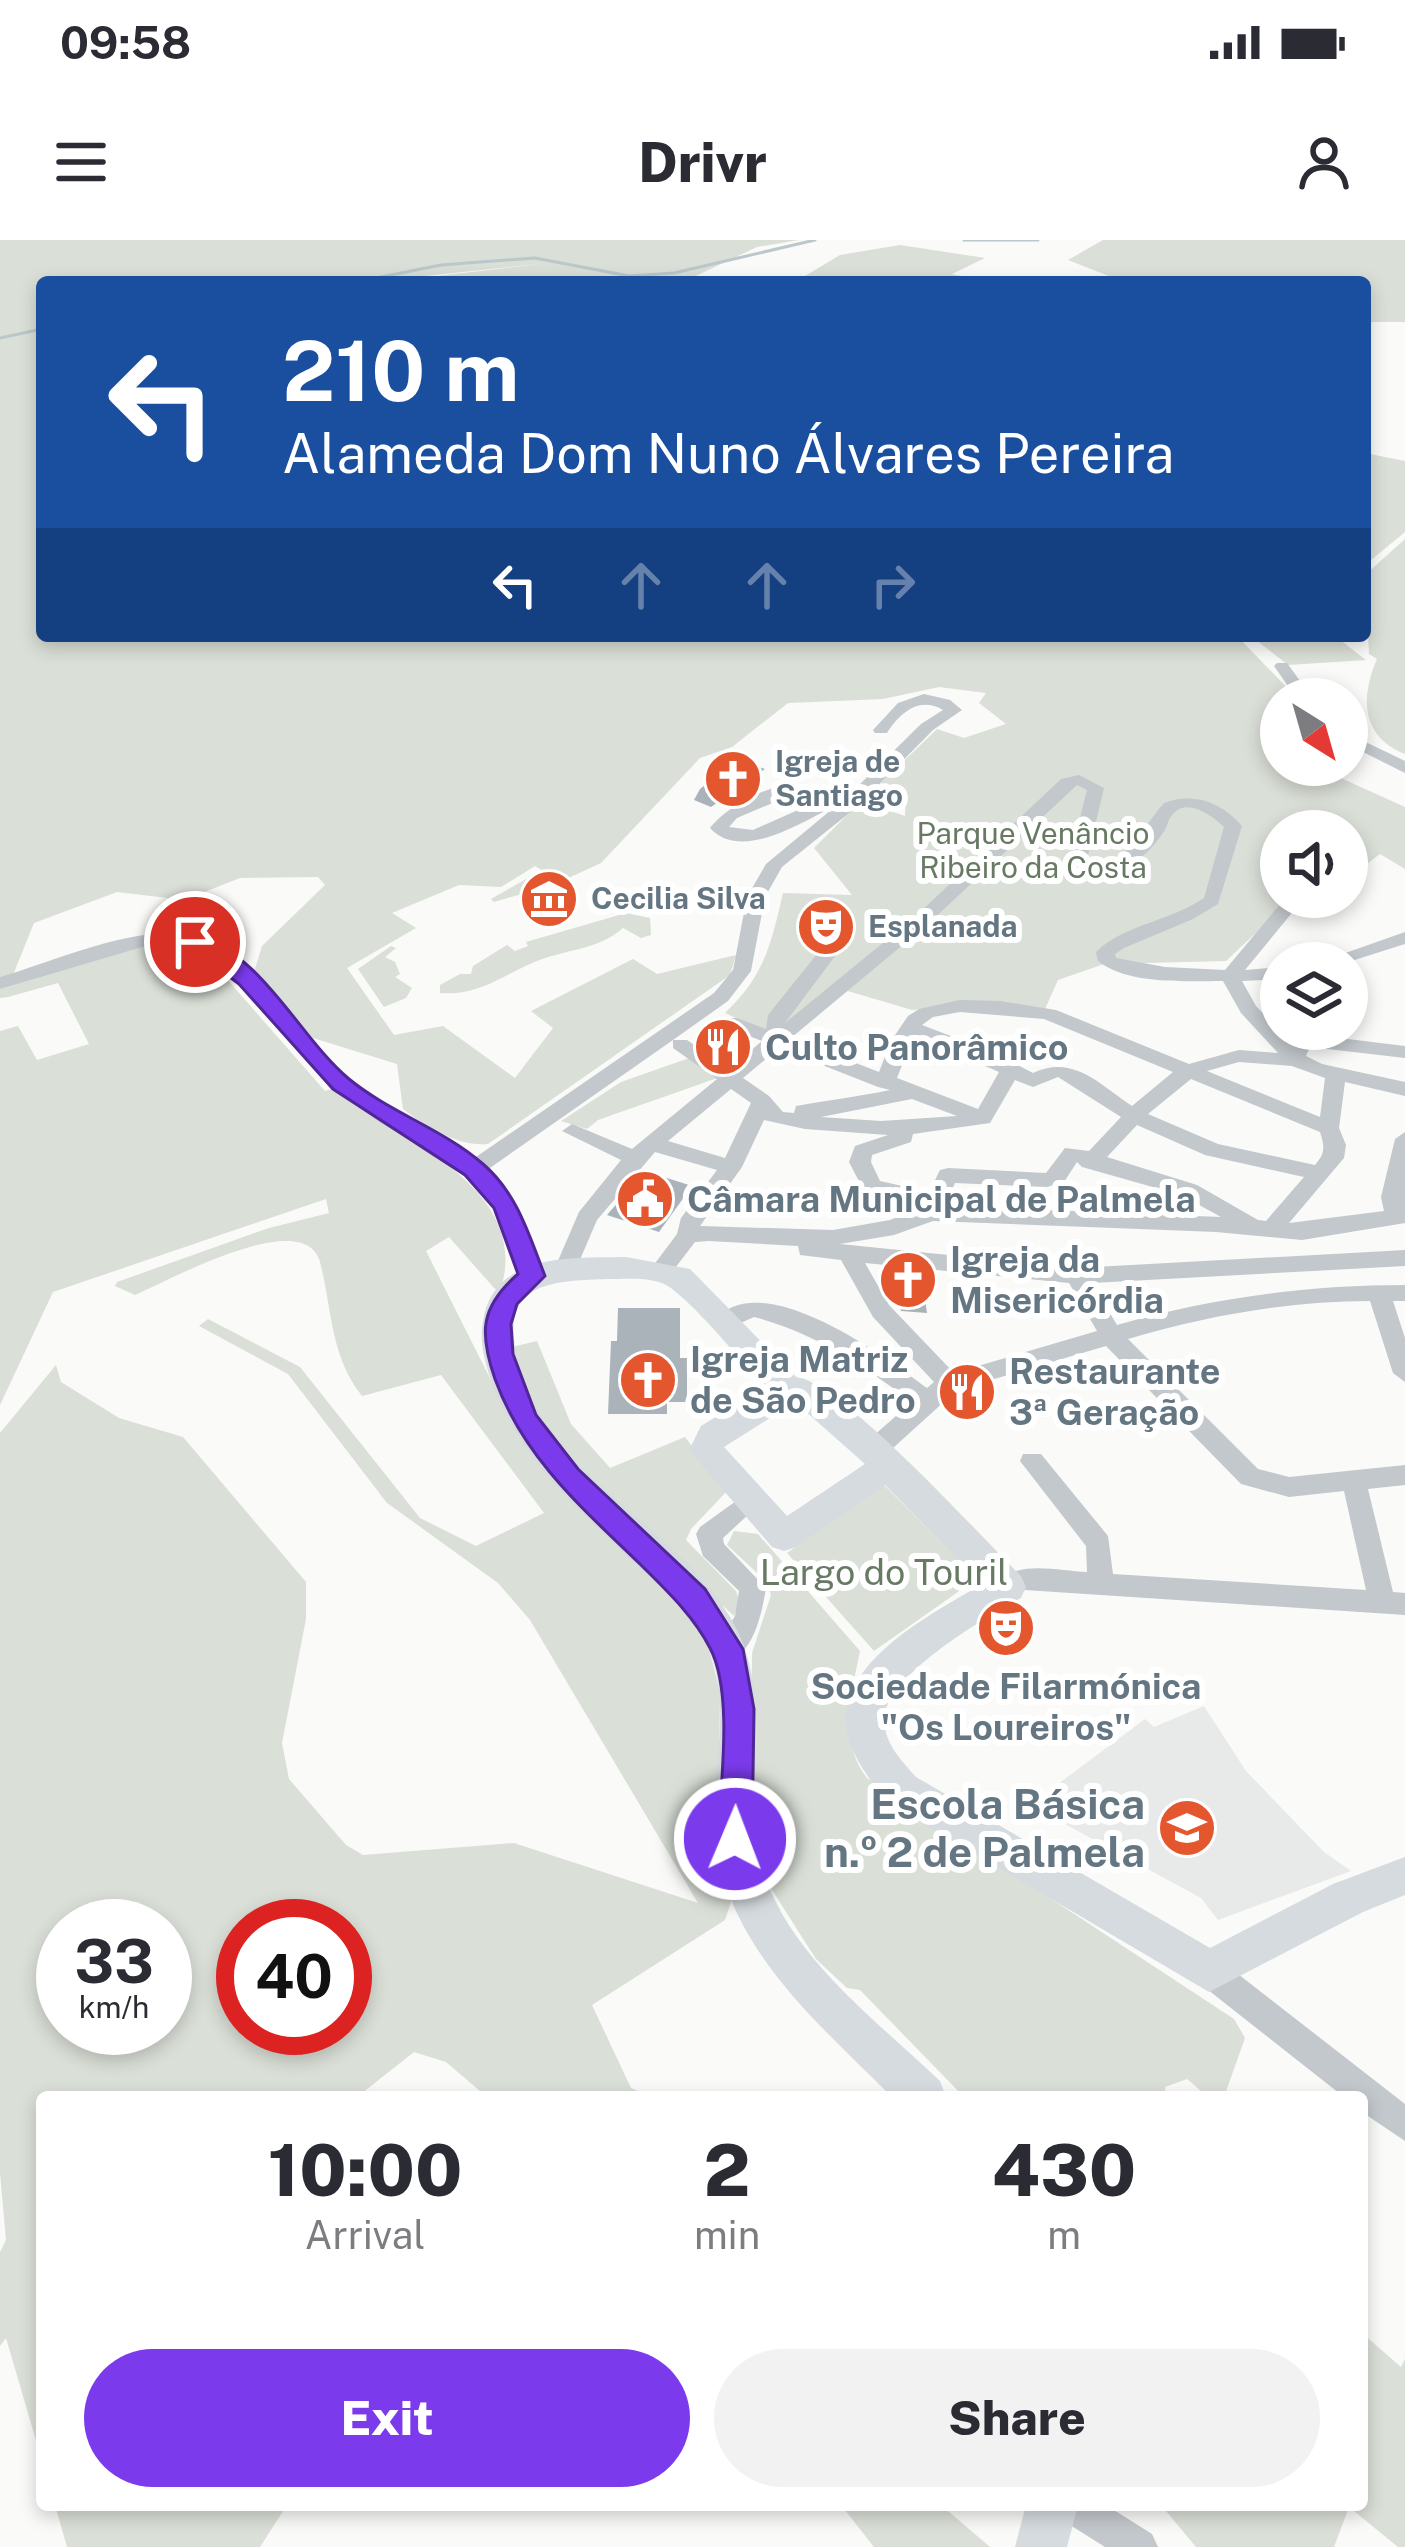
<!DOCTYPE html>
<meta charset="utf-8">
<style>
:root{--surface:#fff;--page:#f2f2f3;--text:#2b2b33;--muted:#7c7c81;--accent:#7c3aed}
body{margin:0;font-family:"Public Sans",sans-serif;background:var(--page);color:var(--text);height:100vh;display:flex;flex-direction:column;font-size:45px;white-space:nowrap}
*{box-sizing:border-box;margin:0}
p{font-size:39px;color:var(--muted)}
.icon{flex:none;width:66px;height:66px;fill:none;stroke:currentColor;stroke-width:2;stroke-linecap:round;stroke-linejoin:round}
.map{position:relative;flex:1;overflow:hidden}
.drawer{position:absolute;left:36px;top:1851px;width:1332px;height:420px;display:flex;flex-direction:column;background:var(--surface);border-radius:12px;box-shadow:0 6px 18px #0003}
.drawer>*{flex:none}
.top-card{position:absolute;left:36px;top:36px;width:1335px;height:366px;border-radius:12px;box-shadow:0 6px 18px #0003;background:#1a4fa0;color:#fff;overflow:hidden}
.needle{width:78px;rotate:143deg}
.fabs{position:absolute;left:1260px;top:438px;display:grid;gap:24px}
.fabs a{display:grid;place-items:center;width:108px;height:108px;border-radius:50%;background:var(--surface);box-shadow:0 6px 18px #0003;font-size:60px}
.speed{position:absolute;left:36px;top:1659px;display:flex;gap:24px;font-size:60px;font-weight:700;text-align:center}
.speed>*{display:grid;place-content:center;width:156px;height:156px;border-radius:50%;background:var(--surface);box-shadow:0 6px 18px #0003;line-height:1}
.speed small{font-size:30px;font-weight:400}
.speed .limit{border:18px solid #d22;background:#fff;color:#111}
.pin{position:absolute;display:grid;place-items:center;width:102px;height:102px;color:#fff;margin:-51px;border:6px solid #fff;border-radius:50%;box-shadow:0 3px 12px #0007}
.me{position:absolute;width:132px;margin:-66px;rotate:1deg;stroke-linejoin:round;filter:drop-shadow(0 0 9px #0008)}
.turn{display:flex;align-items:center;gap:42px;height:252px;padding:0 48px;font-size:54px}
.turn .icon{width:156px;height:156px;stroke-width:2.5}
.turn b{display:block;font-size:84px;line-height:102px}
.lanes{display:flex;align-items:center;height:114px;padding:0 48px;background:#0003;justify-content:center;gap:60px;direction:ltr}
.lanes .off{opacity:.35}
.eta{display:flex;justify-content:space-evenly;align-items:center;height:204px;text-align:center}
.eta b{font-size:72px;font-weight:800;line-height:84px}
.button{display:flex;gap:24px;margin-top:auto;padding:24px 48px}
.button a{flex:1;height:138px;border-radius:72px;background:var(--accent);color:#fff;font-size:48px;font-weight:800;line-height:138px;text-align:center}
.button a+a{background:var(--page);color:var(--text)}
.status{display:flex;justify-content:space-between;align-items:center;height:84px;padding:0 60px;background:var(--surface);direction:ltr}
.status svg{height:33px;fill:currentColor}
header{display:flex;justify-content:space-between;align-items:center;height:156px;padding:0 48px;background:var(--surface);font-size:54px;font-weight:800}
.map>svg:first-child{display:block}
.built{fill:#e8e9e9}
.green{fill:#dadfd7;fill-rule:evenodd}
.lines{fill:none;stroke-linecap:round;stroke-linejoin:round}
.stream{stroke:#bbc7cb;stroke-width:3}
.building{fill:#aab3b9}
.street{fill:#c3c8cc;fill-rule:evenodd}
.secondary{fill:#d6dbdf;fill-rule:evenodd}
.route{fill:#7c3aed;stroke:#51269a;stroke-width:3}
.labels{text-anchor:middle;stroke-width:12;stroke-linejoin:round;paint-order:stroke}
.far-poi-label{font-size:30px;font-weight:bold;fill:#657683;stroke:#fff;text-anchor:start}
.far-park-label{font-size:30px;fill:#687a64;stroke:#fff}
.poi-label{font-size:36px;font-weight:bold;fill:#657683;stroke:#fff;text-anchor:start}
.park-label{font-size:36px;fill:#687a64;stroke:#fff}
.near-poi-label{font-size:42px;font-weight:bold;fill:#657683;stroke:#fff;text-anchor:end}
</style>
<div class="status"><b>09:58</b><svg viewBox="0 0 49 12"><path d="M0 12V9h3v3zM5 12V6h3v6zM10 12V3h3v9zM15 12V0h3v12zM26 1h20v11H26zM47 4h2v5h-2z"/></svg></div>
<header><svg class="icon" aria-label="menu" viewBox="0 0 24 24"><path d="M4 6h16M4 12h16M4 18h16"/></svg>Drivr<svg class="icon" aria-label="person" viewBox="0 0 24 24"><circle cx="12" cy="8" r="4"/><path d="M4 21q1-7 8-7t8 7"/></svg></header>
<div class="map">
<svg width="1405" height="2307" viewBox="0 0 1405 2307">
<rect width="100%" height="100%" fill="#fafaf8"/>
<!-- built -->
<polygon class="built" points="1204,1466 1246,1531 1324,1612 1351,1631 1218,1680 1201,1658 1030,1565 1145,1479 1154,1487"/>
<!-- green -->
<g class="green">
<path d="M0,0H799L757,7L683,42H387L539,24L369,42H42V396H1237L1298,459H1281V490L1272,495L1281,505V525H1312L1405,567V629L1380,614L1350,637L1347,591H1281V657H1294L1226,721L1104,724L1058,740L1045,769L993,762L912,770L841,749L776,797L725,773C765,735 771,704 783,653L852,655L814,608L861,561L905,576L906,550L881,543L937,489L964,498L1006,484L979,463L986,453L939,447L883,459L788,463L732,507L700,518L601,623L562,641L552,636L562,643L544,648L539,643L532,645L535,650L494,662L491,659L542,630L535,626L501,647L459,645L392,673L416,688L347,728L394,795L443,786L515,838L553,788L531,771L633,719L657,734L736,715L730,735L488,904C459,907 426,887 403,869L397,824L313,798L254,732L262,706L325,645L318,637L240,638L184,660L117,652L34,683L13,735L0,737Z"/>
<polygon points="1103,0 1405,0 1405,82 1365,82 1365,42 1124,42 1068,20"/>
<polygon points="900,5 985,18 952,34 987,42 795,42 840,15"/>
<polygon points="1365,213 1405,221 1405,292 1365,325"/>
<path d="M1405,299V514C1360,496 1361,456 1377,419L1369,414L1365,335Z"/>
<polygon points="1251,396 1335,396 1366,420 1288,425"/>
<path d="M626,673L650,678L651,695L641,698L623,688C598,710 567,709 537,721C502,735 480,756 440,753V745L460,734H471L473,726L507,705L515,711L528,706L526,702Z"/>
<path d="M154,701L185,707L211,721L325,851L331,849C396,897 532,946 501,1048L495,1049L449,997L426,1011L521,1200L591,1281L677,1363L707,1401L720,1452L718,1616L731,1662L725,1680L592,1765L631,1848L652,1857H487L446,1822L414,1812L357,1857H42V2221L6,2098L0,2106V2012L6,2000L0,1933V1193L56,1125L61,1142L119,1178L183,1197L306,1342V1379L282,1503L289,1539L346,1605L363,1615L514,1603L698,1663L530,1380L498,1343L387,1263L288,1134L199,1086L208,1079L300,1127L420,1278L476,1306L544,1273L441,1135L362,1156C330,1116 332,1068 320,1022C305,965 170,1040 135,1055L115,1046L117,1042L269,988L329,973L326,959L53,1052L0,1165V791L18,786L37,820L89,804L58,743L8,757L0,758V749ZM63,1686H165V1788H63ZM243,1686H345V1788H243Z"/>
<polygon points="391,706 396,708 385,717 395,722 400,734 395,737 412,748 406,758 384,767 358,729"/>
<polygon points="695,816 726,835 598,880 587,889 561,881 621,842"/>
<polygon points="537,1101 571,1184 610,1228 685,1197 726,1252 691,1289 686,1300 736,1351 740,1363 734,1376 544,1199 512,1107"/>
<polygon points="883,1244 972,1333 972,1342 874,1411 787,1313"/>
<path d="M734,1291L758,1294L860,1411C851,1456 838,1500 867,1538L1234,1779L1245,1798L1224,1857H1208L1187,1839L1165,1847L1166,1857H964L860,1750L847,1748L816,1719L760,1631L750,1588L752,1413L771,1355L766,1341L727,1305Z"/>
<polygon points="1362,2093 1401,2127 1405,2119 1405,2307 1398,2307 1349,2267 1334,2307 1196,2307 1161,2265 1362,2265"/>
<polygon points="55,2265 287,2265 260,2307 67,2307"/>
<polygon points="841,2265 941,2265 990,2307 874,2307"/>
</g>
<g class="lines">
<!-- stream -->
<g class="stream">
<polyline points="964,0 1038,0"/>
<polyline points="356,42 441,25 535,18 629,36 674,33 815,0"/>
<polyline points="0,98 42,89"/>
</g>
</g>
<!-- building -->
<g class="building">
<polygon points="738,519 765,529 711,567 694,560 700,549"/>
<polygon points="645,931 692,946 659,992 607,975"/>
<polygon points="893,1030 921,1033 927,1073 901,1071"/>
<polygon points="618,1068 680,1068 680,1118 687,1118 687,1162 667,1162 667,1174 608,1174 611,1101 617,1101"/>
</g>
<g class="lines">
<!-- street -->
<g class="street">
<polygon points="1277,423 1287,423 1313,459 1297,459 1274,426"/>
<path d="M924,454L950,460L962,470L933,490L858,566L782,627L765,657L751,731L728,761L673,800H687L729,829L762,801L723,786V778H737L766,789L768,775L825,704H839L841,708L785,783L917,675L1061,539L1079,535L1104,548L1087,620L1094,627C1135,616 1140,590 1164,563C1194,552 1221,562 1242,586L1218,664L1193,679L1124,708L1115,714L1116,718L1165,727L1225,730L1286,657H1305L1245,730L1281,727V739L1242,741L1256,766L1292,804L1298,789H1318L1315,795L1405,806V818L1310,807L1306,816L1322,824L1405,842V856L1345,842L1339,888L1346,905L1344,918L1289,983L1384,971L1381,957L1395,899L1405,892V983L1302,1000L1216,992L933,981L894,995L840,1004L1076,1028L1405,1010V1026L1092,1043L1117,1085C1211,1058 1307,1045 1405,1045V1061H1393L1405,1098V1142L1393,1133L1370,1061C1289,1061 1205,1076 1128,1099L1258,1229L1289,1237L1405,1225V1245L1368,1249L1393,1352L1405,1353V1375L1025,1350L1008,1358L999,1355L995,1347C1012,1318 1058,1331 1087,1332L1086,1306L1020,1221L1023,1214H1041L1108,1296L1113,1334L1366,1350L1344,1251L1289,1257L1241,1244L1106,1106L957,1150L882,1218H864L861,1211L864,1204L912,1162C863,1125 813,1092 754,1077L725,1090L713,1082C759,1023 884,1116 927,1148L934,1142L873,1077L841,1020L800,1015L798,1006L709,1001L695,1002L669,1036H653L650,1030L677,994L681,978L717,930L655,912L597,980L573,1036H557L554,1030L579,972L621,920L562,891L572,884L632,909L717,839L673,808V800L487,930L514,967L543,1036L532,1044L524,1042L492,967L466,934L381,883L333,848L250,751L202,713L179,705H149L0,749V737C52,722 125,689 178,694C257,701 295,794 349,840C387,872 432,894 473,919L714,753L733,730L747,657L766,624L837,565C803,581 742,623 710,588C727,566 768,544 796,545V553L737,578L729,587L753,590L843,550H854L921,484L943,470C919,456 900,473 887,493H875L873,490L898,463ZM1077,545L1087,550L1069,621L1084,637C1115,641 1148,618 1164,591C1168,586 1168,578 1173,574C1187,557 1213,576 1224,587L1204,658C1171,681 1125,684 1096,712L1098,721C1128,745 1186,741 1223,741L1241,773L1278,813L1239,810L1189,824L1056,770L1000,761L960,760L919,769L908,776L891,801L879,832L791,798L929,683ZM960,772L1044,779L1173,832L1132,866C1099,844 1073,814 1033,833L990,811L922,785L933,777ZM914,795L999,832L978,869L897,838ZM779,808L878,847L890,850C858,857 827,860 796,866L794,873L783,872L769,856L743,838ZM1239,822L1292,826L1325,838L1320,877L1207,831ZM1058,837L1121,877L1089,911L1065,908L1046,933L948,928L940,930L929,952L880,941L871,922L872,915L911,902L913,894L990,883L1015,840L1033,847ZM1191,839L1320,892C1325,907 1325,914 1315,925L1218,904L1148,874ZM731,849L751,863L725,918L668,901ZM912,859L957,876L881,881L821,877ZM764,880L805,889L888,895L855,906L849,922L864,951L921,968L890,980L833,990L700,986L742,927ZM1137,885L1205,915L1304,937L1266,981L1258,980L1197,945L1107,917ZM1077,922L1082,927L1181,955L1221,977L944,966L955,943L1047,947L1064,942ZM865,1023L1069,1043L1097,1091L954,1133L889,1065Z"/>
<polygon points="1347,493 1405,521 1405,533 1347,504"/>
<polygon points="1405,692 1405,704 1345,723 1317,723"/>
<path d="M750,1251L759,1254L763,1261L723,1298L724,1304L766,1348C762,1372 752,1427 718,1417L714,1409L735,1376L739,1351L703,1316L696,1294L700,1287Z"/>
<polygon points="1209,1716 1220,1720 1405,1864 1405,1901 1362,1872 1362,1857 1344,1857 1198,1742 1194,1731 1198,1720"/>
<polygon points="1053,2265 1106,2265 1152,2294 1158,2307 1105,2307 1059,2278"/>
</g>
<!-- secondary -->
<g class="secondary">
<path d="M626,1017L690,1029L796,1137C842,1142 981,1297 1021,1336L1026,1347L1021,1358C985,1378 883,1436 884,1481C885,1504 902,1521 916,1537L1210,1708L1333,1644L1405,1617V1655L1363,1672L1209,1752L888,1563C870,1540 846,1511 846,1480C846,1416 936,1372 982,1344L885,1245L796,1307L784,1311L772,1307L689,1210L701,1186L765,1147C735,1115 705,1075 671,1048C656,1036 627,1039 608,1039C548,1041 498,1043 518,1121C547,1238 672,1281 730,1377C774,1450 744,1522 756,1600C771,1704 869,1773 940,1841L946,1857H892C813,1778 713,1696 714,1572C715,1516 732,1454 705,1401C690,1372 662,1349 638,1327C581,1273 520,1219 492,1143C485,1123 479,1102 483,1081C494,1012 573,1018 626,1017ZM795,1162L865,1224L787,1276L724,1207Z"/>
<polygon points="1026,2265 1078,2265 1067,2307 1015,2307"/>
</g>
</g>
<!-- route -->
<path class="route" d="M195,695C263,714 298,796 349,839C389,872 443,889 483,924C517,953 529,995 545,1036L517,1064L511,1084L513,1114L536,1175L578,1229L705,1349L743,1409L754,1469L752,1599L747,1610L735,1614L723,1610L718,1599C720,1548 734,1453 710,1408C693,1375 666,1350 640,1324C582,1268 523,1217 495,1139C479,1093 480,1067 518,1034L494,968L465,935L333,849L239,744L184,702Z"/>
<!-- icons -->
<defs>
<symbol id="church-disc" viewBox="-11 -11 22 22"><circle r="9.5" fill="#e4572e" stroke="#fff"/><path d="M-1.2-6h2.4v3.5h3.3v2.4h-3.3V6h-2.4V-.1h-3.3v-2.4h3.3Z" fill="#fff"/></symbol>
<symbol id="museum-disc" viewBox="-11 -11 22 22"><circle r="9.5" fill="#e4572e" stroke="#fff"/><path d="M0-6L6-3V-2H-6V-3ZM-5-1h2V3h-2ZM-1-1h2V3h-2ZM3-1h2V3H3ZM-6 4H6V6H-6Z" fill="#fff"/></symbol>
<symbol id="theatre-disc" viewBox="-11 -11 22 22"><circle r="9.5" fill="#e4572e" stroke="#fff"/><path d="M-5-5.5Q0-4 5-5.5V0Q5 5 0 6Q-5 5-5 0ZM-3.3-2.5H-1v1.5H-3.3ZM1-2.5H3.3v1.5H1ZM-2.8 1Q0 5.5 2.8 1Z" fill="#fff"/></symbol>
<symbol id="restaurant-disc" viewBox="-11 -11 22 22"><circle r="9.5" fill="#e4572e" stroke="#fff"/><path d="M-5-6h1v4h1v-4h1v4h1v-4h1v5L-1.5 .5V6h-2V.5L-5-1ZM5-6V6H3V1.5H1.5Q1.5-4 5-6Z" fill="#fff"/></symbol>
<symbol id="civic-disc" viewBox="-11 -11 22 22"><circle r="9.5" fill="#e4572e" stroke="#fff"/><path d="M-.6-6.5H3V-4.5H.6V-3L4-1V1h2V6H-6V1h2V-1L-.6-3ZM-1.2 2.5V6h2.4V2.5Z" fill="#fff"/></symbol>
<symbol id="school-disc" viewBox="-11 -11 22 22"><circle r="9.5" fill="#e4572e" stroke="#fff"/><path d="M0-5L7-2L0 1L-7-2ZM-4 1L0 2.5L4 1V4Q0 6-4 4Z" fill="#fff"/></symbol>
</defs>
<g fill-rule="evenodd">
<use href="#church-disc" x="700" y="506" width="66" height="66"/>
<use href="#museum-disc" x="516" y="626" width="66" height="66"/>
<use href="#theatre-disc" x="793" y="654" width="66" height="66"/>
<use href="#restaurant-disc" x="690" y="774" width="66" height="66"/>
<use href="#civic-disc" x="612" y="926" width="66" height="66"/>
<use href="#church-disc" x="875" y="1007" width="66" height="66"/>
<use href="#church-disc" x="615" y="1107" width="66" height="66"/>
<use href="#restaurant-disc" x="934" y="1119" width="66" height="66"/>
<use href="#theatre-disc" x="973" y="1355" width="66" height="66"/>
<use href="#school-disc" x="1154" y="1555" width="66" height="66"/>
</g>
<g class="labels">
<!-- far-poi labels -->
<g class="far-poi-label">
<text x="775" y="532">Igreja de<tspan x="775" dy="34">Santiago</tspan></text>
<text x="591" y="669">Cecilia Silva</text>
<text x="868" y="697">Esplanada</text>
</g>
<!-- far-park labels -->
<g class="far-park-label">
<text x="1033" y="604">Parque Venâncio<tspan x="1033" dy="34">Ribeiro da Costa</tspan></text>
</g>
<!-- poi labels -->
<g class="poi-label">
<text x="765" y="820">Culto Panorâmico</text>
<text x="687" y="972">Câmara Municipal de Palmela</text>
<text x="950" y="1032">Igreja da<tspan x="950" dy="41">Misericórdia</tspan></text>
<text x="690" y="1132">Igreja Matriz<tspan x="690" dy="41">de São Pedro</tspan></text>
<text x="1009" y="1144">Restaurante<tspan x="1009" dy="41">3ª Geração</tspan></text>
<text x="1006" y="1459" text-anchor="middle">Sociedade Filarmónica<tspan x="1006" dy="41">"Os Loureiros"</tspan></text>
</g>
<!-- park labels -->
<g class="park-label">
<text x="884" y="1345">Largo do Touril</text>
</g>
<!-- near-poi labels -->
<g class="near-poi-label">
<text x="1145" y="1579">Escola Básica<tspan x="1145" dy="48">n.º 2 de Palmela</tspan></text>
</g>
</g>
</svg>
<div class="fabs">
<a><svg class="needle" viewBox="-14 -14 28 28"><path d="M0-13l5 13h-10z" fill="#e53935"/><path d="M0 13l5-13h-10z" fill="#7c7c81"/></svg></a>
<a><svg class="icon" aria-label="sound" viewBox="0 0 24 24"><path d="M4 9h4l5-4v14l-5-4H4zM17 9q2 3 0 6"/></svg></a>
<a><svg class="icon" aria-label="layers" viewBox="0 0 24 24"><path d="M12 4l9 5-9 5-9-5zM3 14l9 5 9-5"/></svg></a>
</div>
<div class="speed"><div>33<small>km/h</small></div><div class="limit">40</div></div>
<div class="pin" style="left:195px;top:702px;background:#d93025"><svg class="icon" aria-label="arrive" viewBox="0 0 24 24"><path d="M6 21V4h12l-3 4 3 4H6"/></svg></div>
<svg class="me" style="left:735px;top:1599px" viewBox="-20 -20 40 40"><circle r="17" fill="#7c3aed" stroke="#fff" stroke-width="3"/><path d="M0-11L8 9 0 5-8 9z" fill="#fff"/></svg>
<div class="top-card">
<div class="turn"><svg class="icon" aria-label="left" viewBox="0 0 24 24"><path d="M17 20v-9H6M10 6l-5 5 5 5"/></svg><div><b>210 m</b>Alameda Dom Nuno Álvares Pereira</div></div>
<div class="lanes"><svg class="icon" aria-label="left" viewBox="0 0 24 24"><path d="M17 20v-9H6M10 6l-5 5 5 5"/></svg><svg class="icon off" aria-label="ahead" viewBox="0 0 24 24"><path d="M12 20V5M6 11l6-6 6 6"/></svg><svg class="icon off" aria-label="ahead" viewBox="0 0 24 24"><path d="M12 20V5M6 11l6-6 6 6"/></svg><svg class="icon off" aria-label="right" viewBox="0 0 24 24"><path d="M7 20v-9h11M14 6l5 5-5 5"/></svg></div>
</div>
<section class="drawer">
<div class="eta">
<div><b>10:00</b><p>Arrival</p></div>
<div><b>2</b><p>min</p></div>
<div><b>430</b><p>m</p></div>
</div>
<div class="button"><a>Exit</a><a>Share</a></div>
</section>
</div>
